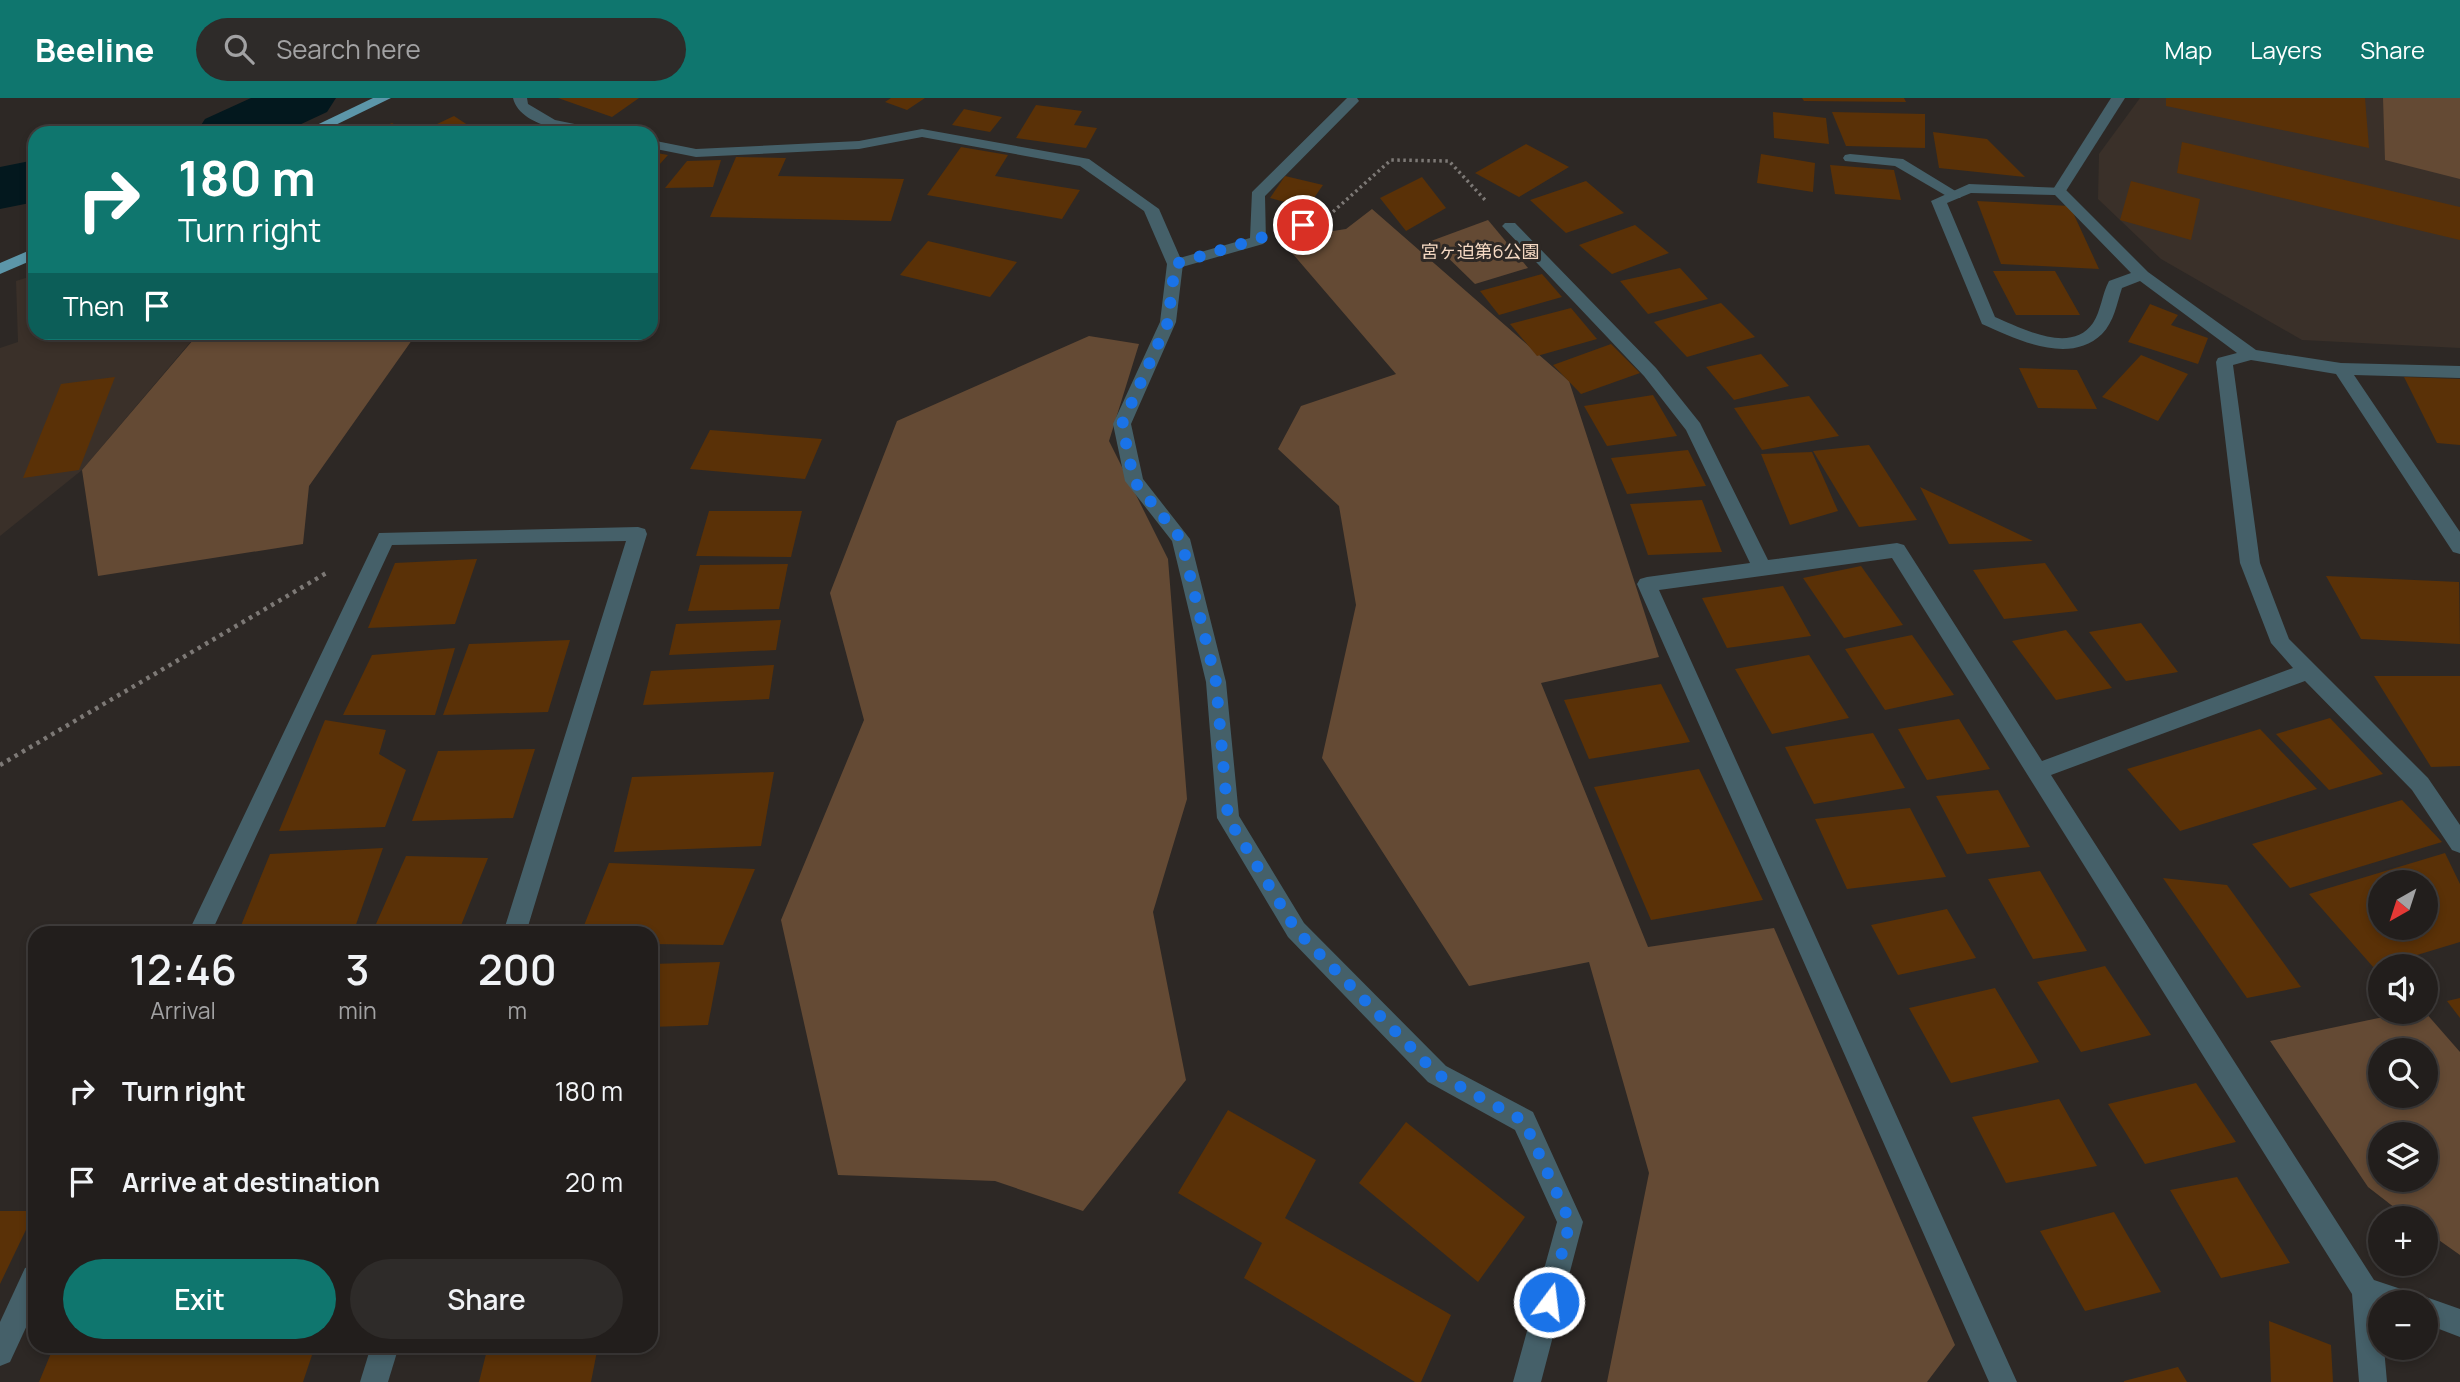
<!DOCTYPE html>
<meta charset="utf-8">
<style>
:root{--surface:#221e1c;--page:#2e2b29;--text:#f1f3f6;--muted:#a2a2a3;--line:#3f3c3b;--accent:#0f766e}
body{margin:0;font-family:Manrope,"Noto Sans JP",sans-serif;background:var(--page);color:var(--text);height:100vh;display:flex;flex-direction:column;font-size:26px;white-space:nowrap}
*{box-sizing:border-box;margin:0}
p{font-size:23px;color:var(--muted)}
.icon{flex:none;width:38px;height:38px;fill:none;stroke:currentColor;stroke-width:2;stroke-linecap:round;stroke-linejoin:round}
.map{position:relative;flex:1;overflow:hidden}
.details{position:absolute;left:28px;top:828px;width:630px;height:427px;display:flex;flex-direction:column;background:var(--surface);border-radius:21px;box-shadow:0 4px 10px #0003,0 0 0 2px var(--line)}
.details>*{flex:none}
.hud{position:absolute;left:28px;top:28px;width:630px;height:214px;border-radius:21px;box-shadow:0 4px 10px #0003,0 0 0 2px var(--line);background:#0f766e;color:#fff;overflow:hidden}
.needle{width:46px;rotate:219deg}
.tools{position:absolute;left:2368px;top:772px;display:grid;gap:14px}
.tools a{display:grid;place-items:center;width:70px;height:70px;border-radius:50%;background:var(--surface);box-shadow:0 4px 10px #0003,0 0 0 2px var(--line);font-size:35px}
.pin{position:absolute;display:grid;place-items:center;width:60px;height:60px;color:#fff;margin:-30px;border:4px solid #fff;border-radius:50%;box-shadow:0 2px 7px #0007}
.me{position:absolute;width:77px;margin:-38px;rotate:15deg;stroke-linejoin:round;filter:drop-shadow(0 0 5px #0008)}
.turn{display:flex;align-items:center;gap:24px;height:147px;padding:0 35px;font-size:32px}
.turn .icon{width:91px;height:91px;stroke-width:2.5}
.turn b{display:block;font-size:49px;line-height:60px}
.then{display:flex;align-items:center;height:66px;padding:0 35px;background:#0003;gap:14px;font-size:26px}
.eta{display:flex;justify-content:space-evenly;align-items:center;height:119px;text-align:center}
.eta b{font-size:42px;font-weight:600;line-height:49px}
.primary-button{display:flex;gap:14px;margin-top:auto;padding:14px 35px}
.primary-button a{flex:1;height:80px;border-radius:42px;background:var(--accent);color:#fff;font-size:28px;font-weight:600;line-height:80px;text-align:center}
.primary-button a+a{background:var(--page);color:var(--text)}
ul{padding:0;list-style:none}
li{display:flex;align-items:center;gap:21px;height:91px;padding:0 35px}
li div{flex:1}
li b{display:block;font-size:26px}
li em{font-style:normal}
header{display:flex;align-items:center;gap:42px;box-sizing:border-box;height:98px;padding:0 35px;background:var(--accent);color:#fff}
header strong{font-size:33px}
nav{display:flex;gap:38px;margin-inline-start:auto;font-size:24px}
.search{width:490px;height:63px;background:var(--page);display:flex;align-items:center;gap:18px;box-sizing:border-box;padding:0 24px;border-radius:38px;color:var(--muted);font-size:26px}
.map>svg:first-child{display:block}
.built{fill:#3a3029}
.green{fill:#644a34;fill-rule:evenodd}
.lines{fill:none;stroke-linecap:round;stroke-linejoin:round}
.river{fill:#03181e;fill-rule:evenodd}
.building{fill:#5a3107;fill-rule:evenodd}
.path-far1{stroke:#7d7976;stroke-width:3.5;stroke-dasharray:2.5 3.5;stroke-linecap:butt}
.path{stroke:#7d7976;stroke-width:4.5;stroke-dasharray:3.5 5;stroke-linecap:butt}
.lane{fill:#456069;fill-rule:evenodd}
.street{fill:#456069;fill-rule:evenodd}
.primary{fill:#5c96a9;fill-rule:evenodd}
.route{stroke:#1a73e8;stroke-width:12;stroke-dasharray:0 21.6}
.labels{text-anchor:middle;stroke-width:6;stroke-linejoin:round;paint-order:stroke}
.far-park-label{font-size:18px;fill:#f5d9c3;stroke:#2d2825}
</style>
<header>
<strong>Beeline</strong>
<div class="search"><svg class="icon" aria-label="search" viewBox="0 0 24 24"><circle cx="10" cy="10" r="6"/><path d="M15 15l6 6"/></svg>Search here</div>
<nav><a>Map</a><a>Layers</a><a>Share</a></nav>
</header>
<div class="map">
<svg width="2460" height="1284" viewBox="0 0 2460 1284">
<rect width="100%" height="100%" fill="#2d2825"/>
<!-- built -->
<g class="built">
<polygon points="2140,0 2460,0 2460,250 2302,242 2161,161 2098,101 2099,56"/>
<polygon points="35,177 35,234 198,235 82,372 0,438 0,250 18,244 16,183"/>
</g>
<!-- green -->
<g class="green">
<polygon points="2383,0 2460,0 2460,81 2385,62"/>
<polygon points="1372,111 1569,283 1659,559 1541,585 1648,849 1774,830 1955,1247 1927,1284 1607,1284 1649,1075 1589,864 1469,888 1322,660 1356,507 1339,408 1278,351 1301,308 1396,276 1280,141 1346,131"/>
<polygon points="1488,122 1528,170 1475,186 1431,143"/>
<polygon points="199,235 417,235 309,388 303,446 98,478 82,372"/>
<polygon points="1089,238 1139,246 1109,343 1168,461 1187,701 1153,814 1186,982 1083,1113 995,1083 838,1077 781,822 864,622 830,495 897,323"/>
<path d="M2407,914H2425L2460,954V1157L2426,1133V1120H2408L2368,1089L2270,943ZM2426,952V998H2380V952ZM2426,1036V1082H2380V1036Z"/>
</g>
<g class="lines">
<!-- river -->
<g class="river">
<polygon points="251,0 336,0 327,14 282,35 196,35 205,21"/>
<polygon points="35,62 35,104 0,111 0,69"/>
</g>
</g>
<!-- building -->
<g class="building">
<polygon points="558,0 639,0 612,19"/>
<polygon points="891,0 925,0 907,12 885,4"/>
<polygon points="1802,0 1904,0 1906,4 1804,3"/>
<polygon points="2166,0 2365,0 2369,50 2166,8"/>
<polygon points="1036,7 1082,13 1074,27 1097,30 1086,50 1016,40"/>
<polygon points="964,11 1002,19 990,34 952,27"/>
<polygon points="1773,14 1826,20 1829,46 1774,40"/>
<polygon points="1832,14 1925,16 1925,50 1846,48"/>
<polygon points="454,18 480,35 418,35"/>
<polygon points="392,25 408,35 369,35"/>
<polygon points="1933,34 1987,41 2025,79 1939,70"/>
<polygon points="2182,44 2460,109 2460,142 2177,75"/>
<polygon points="1526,46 1569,69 1519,99 1475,75"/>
<polygon points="961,49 1008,57 995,78 1080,92 1062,121 927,97"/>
<polygon points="651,54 668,57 651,76"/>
<polygon points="1761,56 1815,65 1813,94 1757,85"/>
<polygon points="736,59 786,60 778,78 904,81 891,123 710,119"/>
<polygon points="721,62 713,89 665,90 687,63"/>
<polygon points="1830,67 1894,72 1901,102 1835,96"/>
<polygon points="1285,78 1323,87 1307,110 1270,100"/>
<polygon points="1422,79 1446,110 1406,133 1380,100"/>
<polygon points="1586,83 1624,115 1566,135 1530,102"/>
<polygon points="2131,83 2200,101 2191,142 2120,122"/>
<polygon points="1977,103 2070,108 2099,171 2001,166"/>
<polygon points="1635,127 1669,155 1612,176 1579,147"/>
<polygon points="928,143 1017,164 990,199 900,177"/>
<polygon points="1680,170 1708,201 1648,216 1620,183"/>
<polygon points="1993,173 2055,173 2080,217 2016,217"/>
<polygon points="1542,176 1562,199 1499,217 1480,193"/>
<polygon points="1721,205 1755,239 1687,259 1654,224"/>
<polygon points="2150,206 2178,217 2171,227 2208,240 2198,266 2128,244"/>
<polygon points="1571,210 1597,241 1537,258 1510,226"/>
<polygon points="1611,246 1640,275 1581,296 1553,267"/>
<polygon points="1761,256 1789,288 1734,302 1706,269"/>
<polygon points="2141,257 2188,276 2158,323 2102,299"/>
<polygon points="2019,270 2077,272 2097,311 2038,310"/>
<polygon points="115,279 79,372 23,380 61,286"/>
<polygon points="2404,279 2460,281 2460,347 2437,345"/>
<polygon points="1653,297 1677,338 1607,348 1584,308"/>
<polygon points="1809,298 1839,338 1762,352 1734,310"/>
<polygon points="710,332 822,341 805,381 690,371"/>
<polygon points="1869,347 1917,422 1859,429 1813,353"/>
<polygon points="1688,352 1706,388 1627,396 1611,360"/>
<polygon points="1812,354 1838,413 1790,427 1761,356"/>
<polygon points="1920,389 2033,443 1949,446"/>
<polygon points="1702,402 1722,454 1648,457 1630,406"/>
<polygon points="709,413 802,413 791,459 696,458"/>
<polygon points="477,461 455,526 368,530 395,465"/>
<polygon points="2045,465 2078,513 2004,521 1973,472"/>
<polygon points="788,466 779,511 688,513 700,467"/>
<polygon points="1861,468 1903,527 1844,540 1803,480"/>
<polygon points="2326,478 2459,484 2460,546 2361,541"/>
<polygon points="1783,488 1811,538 1727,550 1702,500"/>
<polygon points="781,522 776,552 669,557 676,526"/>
<polygon points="2141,525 2178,574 2126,583 2089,534"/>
<polygon points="2066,532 2112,590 2056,602 2012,543"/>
<polygon points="1912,537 1954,597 1885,612 1845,551"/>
<polygon points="570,542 548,614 443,617 469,546"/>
<polygon points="455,550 435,617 343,617 372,557"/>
<polygon points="1809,557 1849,620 1772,636 1735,571"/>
<polygon points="774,567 769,601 643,607 651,573"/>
<polygon points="2374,578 2460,578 2460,668 2431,669"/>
<polygon points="1661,586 1690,644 1589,661 1564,602"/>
<polygon points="2330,620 2383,676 2329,692 2276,636"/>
<polygon points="1959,621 1990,671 1927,682 1898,631"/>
<polygon points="325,622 386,632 379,656 406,672 385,729 279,733"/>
<polygon points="2260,631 2317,691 2180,733 2127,671"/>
<polygon points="1873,635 1905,690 1814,706 1785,649"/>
<polygon points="535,651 513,720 412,723 438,653"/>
<polygon points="1699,671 1763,802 1651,822 1594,689"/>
<polygon points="774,674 761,748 614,754 632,679"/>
<polygon points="1998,692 2030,749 1967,756 1936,698"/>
<polygon points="2402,702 2442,744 2290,790 2252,746"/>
<polygon points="1910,710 1946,779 1847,791 1815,721"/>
<polygon points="383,750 353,835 238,835 270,756"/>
<path d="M2445,755L2460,786V844L2374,870L2309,796ZM2380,784H2426V830H2380Z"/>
<polygon points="406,758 488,760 458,835 372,835"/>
<polygon points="609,765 755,771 723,847 651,846 651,835 581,835"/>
<polygon points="2040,773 2087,853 2033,861 1988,781"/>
<polygon points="2163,780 2227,787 2301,889 2247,900"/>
<polygon points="1947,811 1976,860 1898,877 1871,827"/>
<polygon points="720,864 708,927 651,929 651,866"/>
<polygon points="2105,868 2151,937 2081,954 2037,884"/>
<polygon points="1995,890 2039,964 1951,985 1909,910"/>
<polygon points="2460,900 2460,920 2447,903"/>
<polygon points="2196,985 2236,1044 2145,1066 2108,1006"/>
<polygon points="2059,1001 2097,1068 2006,1085 1972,1019"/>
<polygon points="1228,1012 1316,1062 1285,1120 1451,1217 1421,1284 1415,1284 1244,1180 1262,1145 1178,1095"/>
<polygon points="1406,1024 1525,1119 1478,1184 1359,1085"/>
<polygon points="2237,1079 2290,1165 2221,1180 2170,1092"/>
<polygon points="0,1113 35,1113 0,1186"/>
<polygon points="2114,1114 2161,1194 2085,1213 2040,1133"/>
<polygon points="2269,1223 2331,1247 2333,1284 2271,1284"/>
<polygon points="54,1248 148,1250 315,1248 303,1284 39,1284"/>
<polygon points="488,1248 598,1248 591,1284 479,1284"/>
<polygon points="2178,1269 2187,1284 2124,1284 2124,1283"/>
</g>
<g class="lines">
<!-- path-far1 -->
<polyline class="path-far1" points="1295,130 1326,120 1391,62 1449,63 1487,104"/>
<!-- path -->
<polyline class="path" points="0,667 328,474"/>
<!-- lane -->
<g class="lane">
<polygon points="1347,0 1357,0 1359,3 1265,98 1266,143 1263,146 1175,171 1169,169 1167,166 1169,163 1250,140 1252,94"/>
<polygon points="2111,0 2125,0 2064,96 2054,96 2052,93"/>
<polygon points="1850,56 1903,61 1962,97 1960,100 1950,100 1895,68 1845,63 1843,60 1845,57"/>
</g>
<!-- street -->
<g class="street">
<path d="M513,0H527L528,6L555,22L604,32L606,35C580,35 521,32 513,0Z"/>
<polygon points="922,31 1089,61 1159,111 1183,166 1176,224 1131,326 1143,381 1190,441 1226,584 1239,718 1304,825 1446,968 1533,1014 1583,1124 1541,1284 1513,1284 1557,1124 1515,1032 1428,984 1288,839 1217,720 1206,584 1172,443 1125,383 1113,326 1160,224 1167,166 1144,113 1080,68 922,39 859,51 696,59 651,50 651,42 696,51 859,43"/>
<path d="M1969,86L2064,90L2148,174L2256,252L2341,265L2460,268V280L2354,277L2460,434V456L2453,454L2336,276L2251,262L2233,267L2260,465L2289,541L2428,680L2460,727V755L2452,752L2412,692L2305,583L2051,677L2374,1182L2410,1194L2414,1204H2380V1250H2384L2387,1284H2359L2352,1196L1892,460L1659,492L2017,1284H1989L1637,486L1640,481L1647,479L1750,465L1686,332L1644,278L1502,128L1505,125H1515L1656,270L1700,325L1768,462L1897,445L1904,447L2042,663L2293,570L2271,545L2240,465L2216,264L2218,260L2237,255L2140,183L2122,190C2117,205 2114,224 2102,236C2069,268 2016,241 1982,226L1931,103ZM1971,95L2055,97L2131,175L2109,183C2102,196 2101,213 2093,225C2071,257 2021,230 1995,219L1947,105Z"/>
<polygon points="638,429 645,431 647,436 526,835 503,835 626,443 392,447 211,835 188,835 379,435"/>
<polygon points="35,1167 35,1210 10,1264 0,1268 0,1224 25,1170"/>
<polygon points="2426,1199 2460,1211 2460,1239 2426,1226 2426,1204 2416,1204"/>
<polygon points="371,1248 399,1248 388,1284 360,1284"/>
</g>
<!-- primary -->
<g class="primary">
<polygon points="373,0 391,0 319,35 300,35"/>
<polygon points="35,150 35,161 0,176 0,165"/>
</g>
</g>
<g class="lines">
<!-- route -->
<polyline class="route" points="1303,127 1175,166 1168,224 1122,326 1134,383 1181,441 1216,584 1228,720 1296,832 1437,976 1524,1023 1570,1124 1549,1204"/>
</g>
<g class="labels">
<!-- far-park labels -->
<g class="far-park-label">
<text x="1480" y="160">宮ヶ迫第6公園</text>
</g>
</g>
</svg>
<div class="tools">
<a><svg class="needle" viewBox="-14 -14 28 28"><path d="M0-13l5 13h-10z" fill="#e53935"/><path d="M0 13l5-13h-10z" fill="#a2a2a3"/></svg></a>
<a><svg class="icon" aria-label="sound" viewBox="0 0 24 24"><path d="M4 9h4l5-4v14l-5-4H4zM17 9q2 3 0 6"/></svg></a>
<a><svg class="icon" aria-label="search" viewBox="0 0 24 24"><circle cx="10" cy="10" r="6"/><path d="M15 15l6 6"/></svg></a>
<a><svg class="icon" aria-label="layers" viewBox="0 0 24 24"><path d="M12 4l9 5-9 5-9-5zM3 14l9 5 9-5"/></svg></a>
<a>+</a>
<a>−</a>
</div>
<div class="pin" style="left:1303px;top:127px;background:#d93025"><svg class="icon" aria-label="arrive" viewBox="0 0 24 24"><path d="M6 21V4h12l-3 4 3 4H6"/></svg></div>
<svg class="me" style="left:1549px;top:1204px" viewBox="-20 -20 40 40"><circle r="17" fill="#1a73e8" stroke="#fff" stroke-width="3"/><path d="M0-11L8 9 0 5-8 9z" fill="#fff"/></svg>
<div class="hud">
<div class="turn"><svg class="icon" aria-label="right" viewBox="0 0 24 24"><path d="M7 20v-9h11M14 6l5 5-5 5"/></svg><div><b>180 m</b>Turn right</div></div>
<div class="then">Then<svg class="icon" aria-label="arrive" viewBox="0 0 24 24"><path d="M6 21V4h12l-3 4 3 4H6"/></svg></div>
</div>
<section class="details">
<div class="eta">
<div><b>12:46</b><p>Arrival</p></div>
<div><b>3</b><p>min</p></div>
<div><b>200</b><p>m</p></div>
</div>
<ul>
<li><svg class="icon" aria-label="right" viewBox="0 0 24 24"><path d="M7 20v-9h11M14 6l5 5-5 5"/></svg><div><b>Turn right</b></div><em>180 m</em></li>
<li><svg class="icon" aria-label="arrive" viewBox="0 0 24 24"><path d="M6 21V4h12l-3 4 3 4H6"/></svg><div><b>Arrive at destination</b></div><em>20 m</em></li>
</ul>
<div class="primary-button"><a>Exit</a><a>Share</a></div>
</section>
</div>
